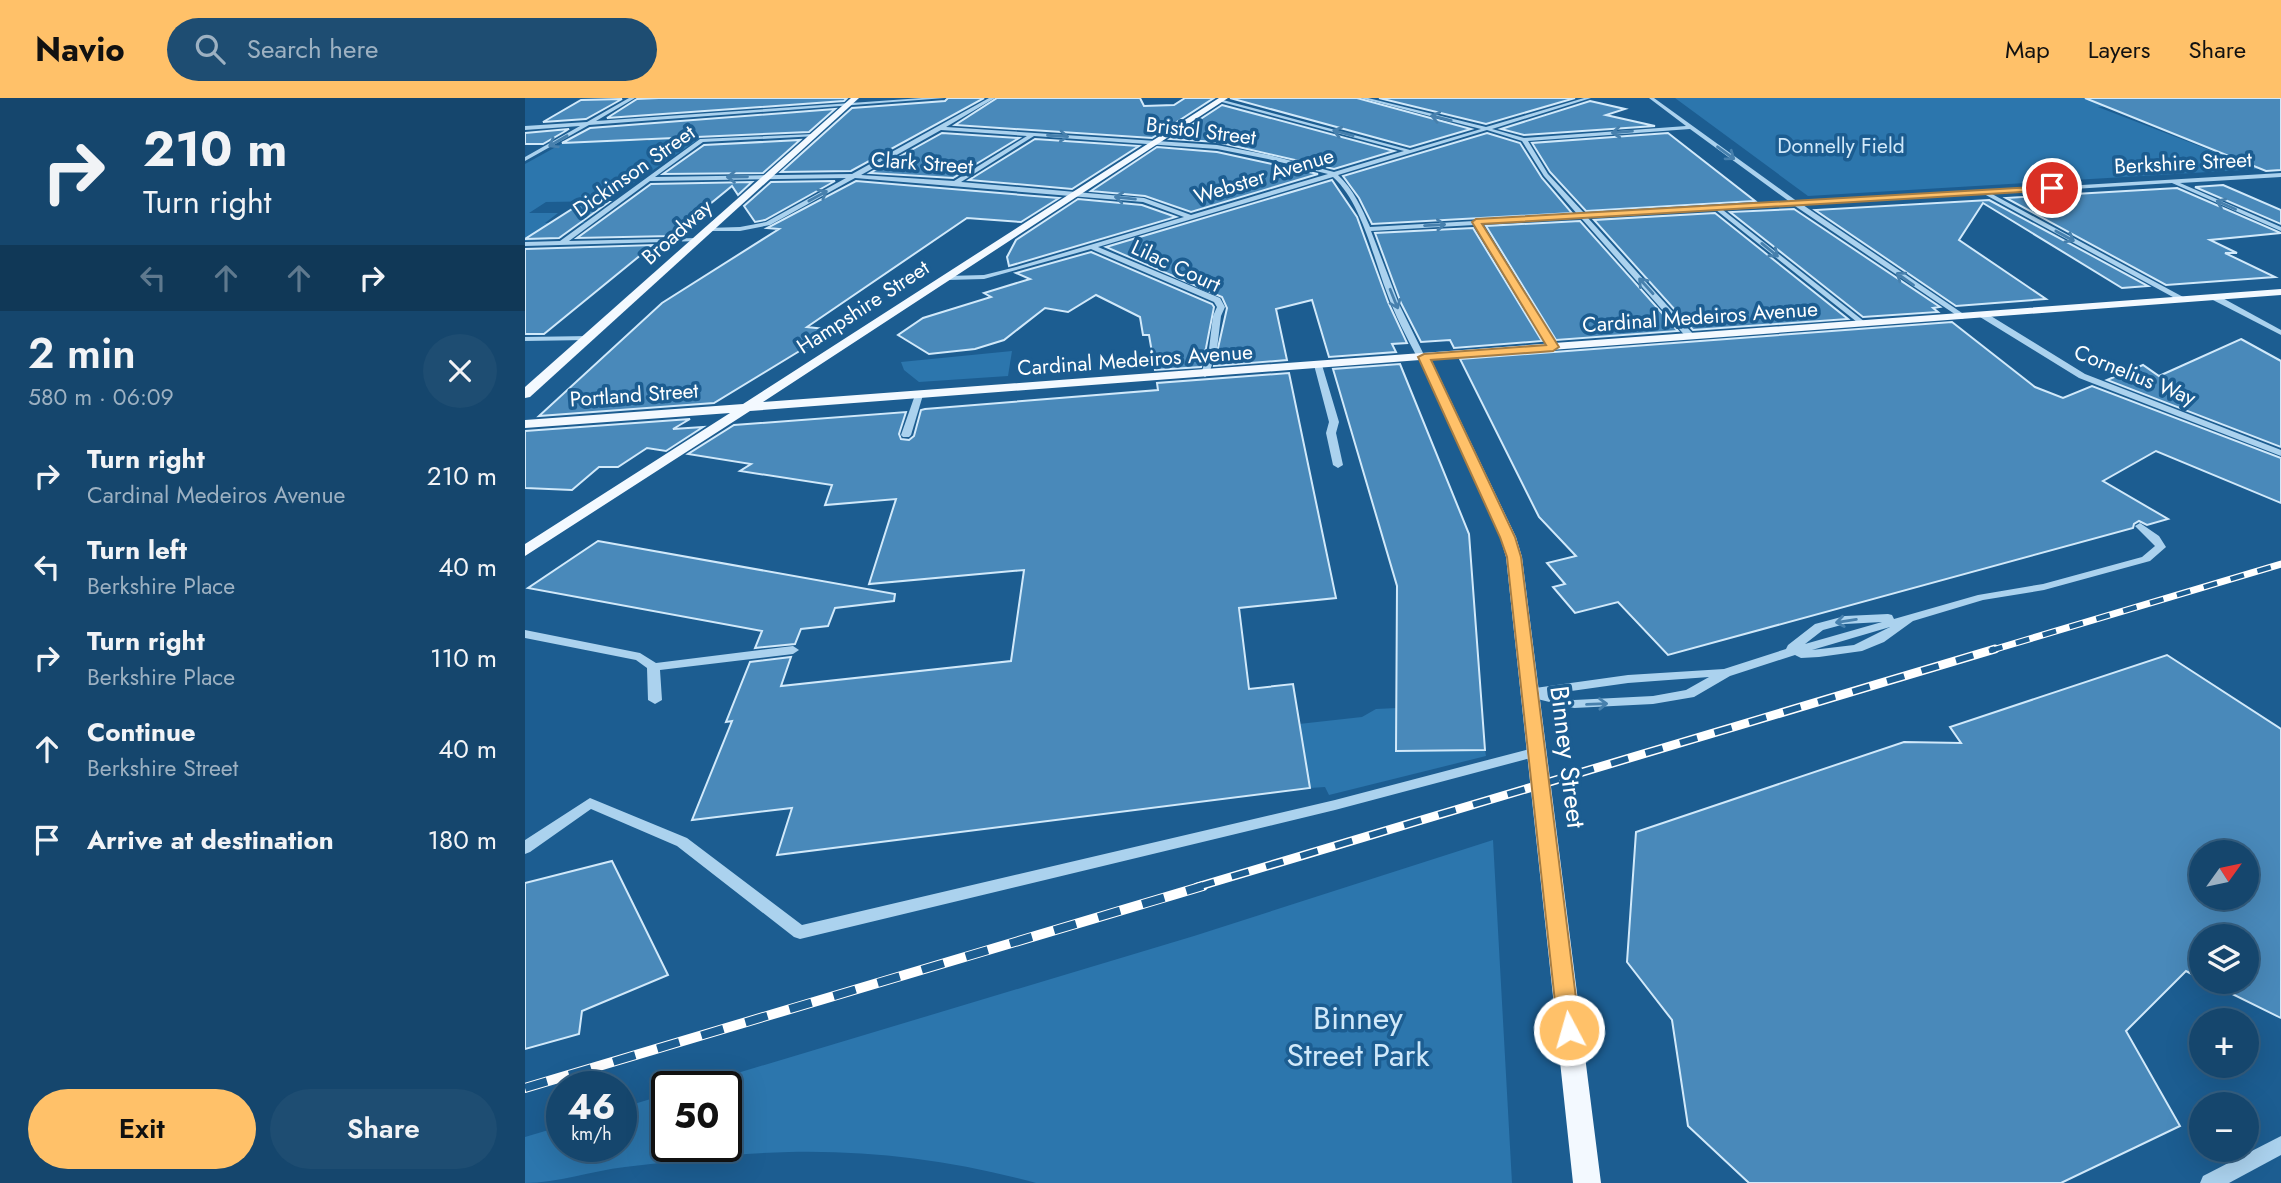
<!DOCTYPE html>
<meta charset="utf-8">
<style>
:root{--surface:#15466d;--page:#1e4d72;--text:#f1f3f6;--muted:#9db1c2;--line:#345e80;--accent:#ffc169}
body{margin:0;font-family:Jost,sans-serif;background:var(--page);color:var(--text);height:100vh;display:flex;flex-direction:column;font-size:26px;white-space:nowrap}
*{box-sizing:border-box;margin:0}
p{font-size:23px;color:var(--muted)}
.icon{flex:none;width:38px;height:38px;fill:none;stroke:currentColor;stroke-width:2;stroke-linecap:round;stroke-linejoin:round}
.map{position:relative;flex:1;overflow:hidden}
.drawer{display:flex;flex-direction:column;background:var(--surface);width:525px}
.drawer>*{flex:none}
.top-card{background:#15466d;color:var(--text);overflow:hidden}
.needle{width:46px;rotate:57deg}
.tools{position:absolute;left:1664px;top:742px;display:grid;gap:14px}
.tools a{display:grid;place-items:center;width:70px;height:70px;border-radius:50%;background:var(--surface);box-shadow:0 7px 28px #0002,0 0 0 2px var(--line);font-size:35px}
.speed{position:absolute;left:21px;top:973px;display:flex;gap:14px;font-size:35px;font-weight:700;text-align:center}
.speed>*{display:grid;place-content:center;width:91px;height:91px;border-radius:50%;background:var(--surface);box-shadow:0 7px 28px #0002,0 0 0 2px var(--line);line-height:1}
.speed small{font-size:18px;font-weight:400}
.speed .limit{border:4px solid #111;border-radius:10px;background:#fff;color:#111}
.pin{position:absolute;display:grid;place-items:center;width:60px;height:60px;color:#fff;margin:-30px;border:4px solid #fff;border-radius:50%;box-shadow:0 2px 7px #0007}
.me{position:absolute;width:77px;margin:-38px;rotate:354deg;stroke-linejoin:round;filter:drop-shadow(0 0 5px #0008)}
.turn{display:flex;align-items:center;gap:24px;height:147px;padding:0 28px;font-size:32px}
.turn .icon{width:91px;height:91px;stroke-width:2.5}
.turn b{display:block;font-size:49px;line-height:60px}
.lanes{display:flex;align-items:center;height:66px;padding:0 28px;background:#0003;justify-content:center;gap:35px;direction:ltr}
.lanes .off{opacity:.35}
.round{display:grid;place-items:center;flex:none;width:74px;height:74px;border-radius:37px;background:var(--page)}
.summary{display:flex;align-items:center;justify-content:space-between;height:119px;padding:0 28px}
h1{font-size:42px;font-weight:600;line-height:52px}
.action{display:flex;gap:14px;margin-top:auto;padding:14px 28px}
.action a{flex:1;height:80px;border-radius:42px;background:var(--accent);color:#111;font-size:28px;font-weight:600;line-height:80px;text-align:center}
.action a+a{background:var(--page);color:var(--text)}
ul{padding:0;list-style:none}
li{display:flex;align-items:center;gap:21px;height:91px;padding:0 28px}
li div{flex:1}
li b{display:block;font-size:26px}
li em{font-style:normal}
header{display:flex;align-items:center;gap:42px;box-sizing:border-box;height:98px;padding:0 35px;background:var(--accent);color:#111}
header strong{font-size:33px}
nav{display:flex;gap:38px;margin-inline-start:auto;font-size:24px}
.search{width:490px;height:63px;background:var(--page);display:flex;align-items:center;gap:18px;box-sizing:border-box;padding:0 24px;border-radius:38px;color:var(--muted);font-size:26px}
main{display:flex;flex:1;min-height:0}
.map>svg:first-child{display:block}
.green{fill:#2c76ad}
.building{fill:#4989ba;stroke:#d1e9fa;stroke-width:2;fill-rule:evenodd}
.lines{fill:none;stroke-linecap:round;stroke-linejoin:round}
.minor{fill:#abd2ee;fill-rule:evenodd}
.major{fill:#f3f9ff;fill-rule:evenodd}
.rail-far2-casing{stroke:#fff;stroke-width:7}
.rail-far1-casing{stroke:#fff;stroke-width:9}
.rail-casing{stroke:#fff;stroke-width:10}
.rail-far2{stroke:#1c5d91;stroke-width:4.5;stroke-dasharray:14;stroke-linecap:butt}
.rail-far1{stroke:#1c5d91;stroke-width:6;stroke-dasharray:18;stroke-linecap:butt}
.rail{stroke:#1c5d91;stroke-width:8;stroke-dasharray:23;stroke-linecap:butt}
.oneway{stroke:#4780ad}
.route{fill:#ffc169;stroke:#a67d44;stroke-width:2}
.labels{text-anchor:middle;stroke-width:7;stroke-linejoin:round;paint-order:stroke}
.far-street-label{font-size:21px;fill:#fff;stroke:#1c5d91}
.far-park-label{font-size:21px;fill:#d1e9fa;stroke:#1c5d91}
.street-label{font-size:26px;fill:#fff;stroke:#1c5d91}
.near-park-label{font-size:32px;fill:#d1e9fa;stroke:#1c5d91}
</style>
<header>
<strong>Navio</strong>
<div class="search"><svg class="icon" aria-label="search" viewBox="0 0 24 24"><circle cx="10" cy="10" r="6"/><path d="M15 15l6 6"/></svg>Search here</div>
<nav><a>Map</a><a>Layers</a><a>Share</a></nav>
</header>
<main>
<section class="drawer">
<div class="top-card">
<div class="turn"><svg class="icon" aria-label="right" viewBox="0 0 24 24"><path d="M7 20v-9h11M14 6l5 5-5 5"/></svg><div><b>210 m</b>Turn right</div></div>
<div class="lanes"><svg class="icon off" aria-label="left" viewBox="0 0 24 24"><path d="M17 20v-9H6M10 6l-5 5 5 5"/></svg><svg class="icon off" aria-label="ahead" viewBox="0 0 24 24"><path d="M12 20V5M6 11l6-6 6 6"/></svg><svg class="icon off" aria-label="ahead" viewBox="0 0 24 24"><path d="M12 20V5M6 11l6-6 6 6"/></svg><svg class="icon" aria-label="right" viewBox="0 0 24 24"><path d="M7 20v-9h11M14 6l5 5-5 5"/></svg></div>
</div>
<div class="summary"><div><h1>2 min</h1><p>580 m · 06:09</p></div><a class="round"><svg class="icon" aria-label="close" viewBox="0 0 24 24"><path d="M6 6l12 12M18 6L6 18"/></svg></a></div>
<ul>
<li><svg class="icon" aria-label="right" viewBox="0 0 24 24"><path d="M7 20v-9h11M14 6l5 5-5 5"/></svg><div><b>Turn right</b><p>Cardinal Medeiros Avenue</p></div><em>210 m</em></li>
<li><svg class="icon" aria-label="left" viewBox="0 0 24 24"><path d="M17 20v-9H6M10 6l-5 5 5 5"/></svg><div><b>Turn left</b><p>Berkshire Place</p></div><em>40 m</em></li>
<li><svg class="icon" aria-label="right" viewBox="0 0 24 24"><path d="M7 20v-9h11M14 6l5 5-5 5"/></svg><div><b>Turn right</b><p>Berkshire Place</p></div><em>110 m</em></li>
<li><svg class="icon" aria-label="ahead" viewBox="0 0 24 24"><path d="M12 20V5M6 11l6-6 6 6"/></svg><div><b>Continue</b><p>Berkshire Street</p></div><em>40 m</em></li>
<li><svg class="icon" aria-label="arrive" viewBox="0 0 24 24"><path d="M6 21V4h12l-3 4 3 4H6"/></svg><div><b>Arrive at destination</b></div><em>180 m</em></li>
</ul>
<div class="action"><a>Exit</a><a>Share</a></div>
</section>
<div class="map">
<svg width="1756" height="1085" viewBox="0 0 1756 1085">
<rect width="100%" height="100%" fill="#1c5d91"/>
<!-- green -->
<g class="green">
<polygon points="1150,0 1571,0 1592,8 1573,9 1734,71 1283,98"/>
<polygon points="277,27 267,35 188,37 174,41 82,103 21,104 4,115 33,115 20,125 62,124 50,127 34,138 38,140 0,143 0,66 49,39 103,38 96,43 122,43 126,41 178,40 194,29"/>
<polygon points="487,253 483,278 394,284 379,272 376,264"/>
<polygon points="872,610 871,652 960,652 961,658 804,697 800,689 785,690 774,626 837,619 851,611"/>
<path d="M968,742L987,1085H511C431,1063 347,1052 264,1054C210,1055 154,1063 100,1069C66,1073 33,1085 0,1085V1039L37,1028V1048H96V1010L142,996V1048H201V989H166L669,838Z"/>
</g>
<!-- building -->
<g class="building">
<polygon points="134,0 322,0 319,3 82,20 112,1"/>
<polygon points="423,0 459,0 326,73 256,74 327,10 420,3"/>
<polygon points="472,0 615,0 619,8 649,7 660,0 689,0 627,40 430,27"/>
<polygon points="705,0 832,0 946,31 885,49"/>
<polygon points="854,0 1050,0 961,26"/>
<polygon points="1560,0 1756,0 1756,72 1741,73"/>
<polygon points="97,1 61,21 18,24 56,2"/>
<polygon points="1065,3 1100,11 1081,17 1130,28 999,37 976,31"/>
<polygon points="697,7 869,53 809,71 692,44 645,41"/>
<polygon points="310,11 284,34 37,45 65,30"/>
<polygon points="44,31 18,46 0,46 0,35"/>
<polygon points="417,35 494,40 428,80 345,75"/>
<polygon points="962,35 995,45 1017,80 1047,115 847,126 834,100 818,78"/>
<polygon points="1143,35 1230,103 1061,113 1025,74 1007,45"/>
<polygon points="510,41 614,48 547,91 444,82"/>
<polygon points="275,42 238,75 138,76 179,47"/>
<polygon points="632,49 692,54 793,76 666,114 620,98 566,93"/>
<polygon points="807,82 832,119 863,204 882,245 867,246 871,254 804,259 787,202 751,211 762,262 689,268 702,210 697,199 581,149"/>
<polygon points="310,83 240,122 230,124 219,108 246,84"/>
<polygon points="331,83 534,100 496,124 442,120 282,229 309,232 189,305 14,318 137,205 254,131 242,130"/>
<polygon points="227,84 213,97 207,88 146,138 52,140 126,86"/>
<polygon points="1698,87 1756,112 1756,126 1670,89"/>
<polygon points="1652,90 1756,135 1685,142 1712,155 1700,155 1750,179 1641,187 1481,100"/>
<polygon points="553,101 617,107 651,119 484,168 482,159 491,142"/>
<polygon points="1464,102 1623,188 1597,190 1458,105 1434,142 1521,201 1431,208 1290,112"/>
<polygon points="69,104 84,104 34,140 0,141 55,106"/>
<polygon points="1269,111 1415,209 1408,210 1413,214 1338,219 1205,114"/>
<polygon points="1190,115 1323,221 1168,232 1069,122"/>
<polygon points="1055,123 1153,233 1031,242 961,128"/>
<polygon points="948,130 1017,243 929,250 925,242 896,244 876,205 850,135"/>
<polygon points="128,147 19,236 0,236 0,151"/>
<polygon points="566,154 687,206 689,209 681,250 676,269 630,272 624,237 618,237 615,219 571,197 543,214 520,210 479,242 450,251 404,256 373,237 398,220 466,199 459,195 505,181 491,175"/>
<polygon points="1427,224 1510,289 1538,300 1567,288 1756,360 1756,405 1631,353 1578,383 1643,421 1622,427 1614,423 1609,426 1608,430 1143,557 1093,504 1050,515 1028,489 1040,486 1022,465 1051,458 1014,419 935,261"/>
<polygon points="1716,241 1756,263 1756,349 1582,282 1618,267 1634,278"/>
<polygon points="875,266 944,436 960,652 871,653 872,488 808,271"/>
<polygon points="764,275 811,500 714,510 724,591 768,586 785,690 252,757 267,710 167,722 207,623 201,624 225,564 266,559 256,588 486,563 499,472 344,486 371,401 300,407 307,387 215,373 226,366 163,356 209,327 381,314 374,336 376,341 384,342 389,338 396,312 400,311 633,292 632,285"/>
<polygon points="165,321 148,331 178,329 141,353 122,350 93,369 74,369 47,392 0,390 0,333"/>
<polygon points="73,443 370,496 369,503 310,510 303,528 276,531 270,546 230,550 237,533 3,490"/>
<path d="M1642,557L1756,631V920L1683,884H1722V838H1676V881L1661,873L1601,933L1655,1028L1536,1085H1224L1163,1028L1147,922L1102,864L1111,734L1379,644L1436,645L1425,629ZM1676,754H1722V800H1676Z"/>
<polygon points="87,763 143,877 57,913 54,936 0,951 0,785"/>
</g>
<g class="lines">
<!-- minor -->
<g class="minor">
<polygon points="104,0 110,0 71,23 397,0 420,0 64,27 0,63 0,59 55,28 0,32 0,28 62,24"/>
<path d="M464,0H470L421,29L692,47L744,57L809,74L879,53L693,3L698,2L885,52L956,31L835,0H843L961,29L1059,0H1066L967,31L999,40L1161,28L1124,0H1129L1273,104L1756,75V79L1655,85L1756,129V133L1647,85L1467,96L1660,200L1661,202L1657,204L1459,96L1278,107L1440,217L1441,219L1437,221L1270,108L1198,112L1340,224L1341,226L1337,228L1191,112L1063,120L1169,237L1170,239L1166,241H1163L1056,120L956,126L1032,249L1028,251L1024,249L949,127L846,133L874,206L900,259L896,262L892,259C881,238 870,217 862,195C848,159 837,105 808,79L573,149L695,200L700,209L696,218L692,251L684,276L680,279L676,276L684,251L688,218L692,209L689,204L566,151L459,181L422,182L418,180L422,178L459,177L491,169L659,119L618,104L330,80L245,127L215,133H184L181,131L182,130L215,129L241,124L321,80L125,83L44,143L172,140L175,142L174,143L0,148V144L35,143L175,41L289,36L292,38L178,44L130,79L327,76ZM1165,31L1265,104L1060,116L1023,76L1003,43ZM416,32L502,38L429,83L336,77ZM962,32L997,43L1019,78L1053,117L845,129C837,110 828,91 813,77ZM509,38L692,51L743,61L803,76L666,117L619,100L436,84Z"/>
<polygon points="1686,197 1692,197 1756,232 1756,237 1686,201"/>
<polygon points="1455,215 1461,215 1560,276 1756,352 1756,358 1554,280 1455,219"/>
<polygon points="65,238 66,240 62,242 0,243 0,239"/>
<polygon points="793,264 797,267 814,324 811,335 818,367 813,370 808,367 801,335 804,324 789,267"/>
<polygon points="394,294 398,297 386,337 384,339 378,339 376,337 390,297"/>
<path d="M1615,425L1634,438L1641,449L1625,463L1519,492L1458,502L1388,523L1359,544L1337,553L1294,559L1276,560L1270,557L1205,578L1169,599L1128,606L1049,610L1000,598L999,595L1000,592L1010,590L1103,577L1199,571L1261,551L1263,547L1290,526L1320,518L1363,516L1367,517L1369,521L1453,497L1518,486L1617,459L1630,448L1610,428ZM1357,524L1280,546L1298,532L1320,526ZM1365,529L1329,547L1287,552ZM1184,579L1161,592L1128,598L1049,602L1025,596L1103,585Z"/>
<polygon points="0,532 115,555 131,565 268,548 274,552 268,556 135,572 137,602 130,606 123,602 122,570 111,562 0,540"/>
<polygon points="1012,649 1017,651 1019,654 1017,657 810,712 275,841 269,839 152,748 66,711 5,754 0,756 0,742 65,700 162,740 277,827 810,702"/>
<polygon points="1756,1038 1756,1057 1704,1085 1675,1085 1678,1078"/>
</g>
<!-- major -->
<g class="major">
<polygon points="326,0 334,0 5,299 0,300 0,289"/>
<polygon points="694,0 703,0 238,304 1756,191 1756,197 906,261 991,439 997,459 1076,1085 1048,1085 981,459 975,439 895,262 225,313 0,458 0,446 205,315 0,330 0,322 218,306"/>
</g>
<defs>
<polyline id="rail-far2" points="1464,553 1756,466"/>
<polyline id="rail-far1" points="672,789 1470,551"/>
<polyline id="rail" points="0,990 678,788"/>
</defs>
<!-- rail-far2 casing -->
<use href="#rail-far2" class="rail-far2-casing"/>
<!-- rail-far1 casing -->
<use href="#rail-far1" class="rail-far1-casing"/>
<!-- rail casing -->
<use href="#rail" class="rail-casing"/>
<!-- rail-far2 -->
<use href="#rail-far2" class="rail-far2"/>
<!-- rail-far1 -->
<use href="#rail-far1" class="rail-far1"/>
<!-- rail -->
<use href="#rail" class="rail"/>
</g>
<!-- one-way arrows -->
<defs><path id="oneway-shaft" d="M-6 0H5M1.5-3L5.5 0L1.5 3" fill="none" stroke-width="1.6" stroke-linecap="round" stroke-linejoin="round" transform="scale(1.75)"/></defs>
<g class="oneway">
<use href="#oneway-shaft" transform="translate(916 20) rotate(-166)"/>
<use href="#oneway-shaft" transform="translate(1097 34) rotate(175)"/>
<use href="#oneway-shaft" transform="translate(818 35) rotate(-165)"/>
<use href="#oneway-shaft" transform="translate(533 38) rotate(4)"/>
<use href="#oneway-shaft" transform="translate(33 43) rotate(150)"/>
<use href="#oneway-shaft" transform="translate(1201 55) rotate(36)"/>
<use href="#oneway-shaft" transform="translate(212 79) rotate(179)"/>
<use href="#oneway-shaft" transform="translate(293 98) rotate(-29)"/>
<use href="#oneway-shaft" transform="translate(600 100) rotate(-174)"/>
<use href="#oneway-shaft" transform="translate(1701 107) rotate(-156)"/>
<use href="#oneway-shaft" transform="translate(910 127) rotate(-3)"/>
<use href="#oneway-shaft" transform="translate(1540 138) rotate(29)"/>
<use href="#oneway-shaft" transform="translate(1245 152) rotate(39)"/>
<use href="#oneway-shaft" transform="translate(1380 181) rotate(-145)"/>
<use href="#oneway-shaft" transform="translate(1121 188) rotate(-132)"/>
<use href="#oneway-shaft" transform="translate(869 201) rotate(68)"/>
<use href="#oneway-shaft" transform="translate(1321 523) rotate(171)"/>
<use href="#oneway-shaft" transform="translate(1072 606) rotate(-2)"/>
</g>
<!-- route -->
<polygon class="route" points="1527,88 1530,92 957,126 1034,249 1028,253 906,262 990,439 996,459 1055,932 1052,939 1044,942 1036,939 1033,932 982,459 975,439 893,259 899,256 1021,247 947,124 951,121"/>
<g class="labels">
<!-- far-street labels -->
<g class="far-street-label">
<text transform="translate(676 33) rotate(7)" y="7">Bristol Street</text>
<text transform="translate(397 65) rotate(4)" y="7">Clark Street</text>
<text transform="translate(1658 65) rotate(-3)" y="7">Berkshire Street</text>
<text transform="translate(109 73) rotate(-35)" y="7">Dickinson Street</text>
<text transform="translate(739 78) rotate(-17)" y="7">Webster Avenue</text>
<text transform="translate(152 134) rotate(-42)" y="7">Broadway</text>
<text transform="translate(651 168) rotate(25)" y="7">Lilac Court</text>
<text transform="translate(338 209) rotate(-33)" y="7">Hampshire Street</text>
<text transform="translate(1175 219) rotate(-4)" y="7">Cardinal Medeiros Avenue</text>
<text transform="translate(610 262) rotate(-4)" y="7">Cardinal Medeiros Avenue</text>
<text transform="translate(1610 277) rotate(22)" y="7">Cornelius Way</text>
<text transform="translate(109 297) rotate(-4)" y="7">Portland Street</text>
</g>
<!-- far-park labels -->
<g class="far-park-label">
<text x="1316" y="55">Donnelly Field</text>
</g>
<!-- street labels -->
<g class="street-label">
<text transform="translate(1043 659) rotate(83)" y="9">Binney Street</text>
</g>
<!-- near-park labels -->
<g class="near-park-label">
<text x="833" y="931">Binney<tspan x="833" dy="37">Street Park</tspan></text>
</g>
</g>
</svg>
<div class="tools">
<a><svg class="needle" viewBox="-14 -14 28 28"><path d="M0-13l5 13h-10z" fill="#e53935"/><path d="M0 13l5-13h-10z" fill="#9db1c2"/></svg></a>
<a><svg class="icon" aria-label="layers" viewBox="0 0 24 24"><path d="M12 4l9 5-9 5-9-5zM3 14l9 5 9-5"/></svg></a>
<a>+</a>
<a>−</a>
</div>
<div class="speed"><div>46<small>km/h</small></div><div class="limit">50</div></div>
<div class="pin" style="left:1527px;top:90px;background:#d93025"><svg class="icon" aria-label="arrive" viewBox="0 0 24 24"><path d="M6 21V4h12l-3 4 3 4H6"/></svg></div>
<svg class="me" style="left:1044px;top:932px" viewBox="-20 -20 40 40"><circle r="17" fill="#ffc169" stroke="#fff" stroke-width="3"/><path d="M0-11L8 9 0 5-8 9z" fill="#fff"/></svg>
</div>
</main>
